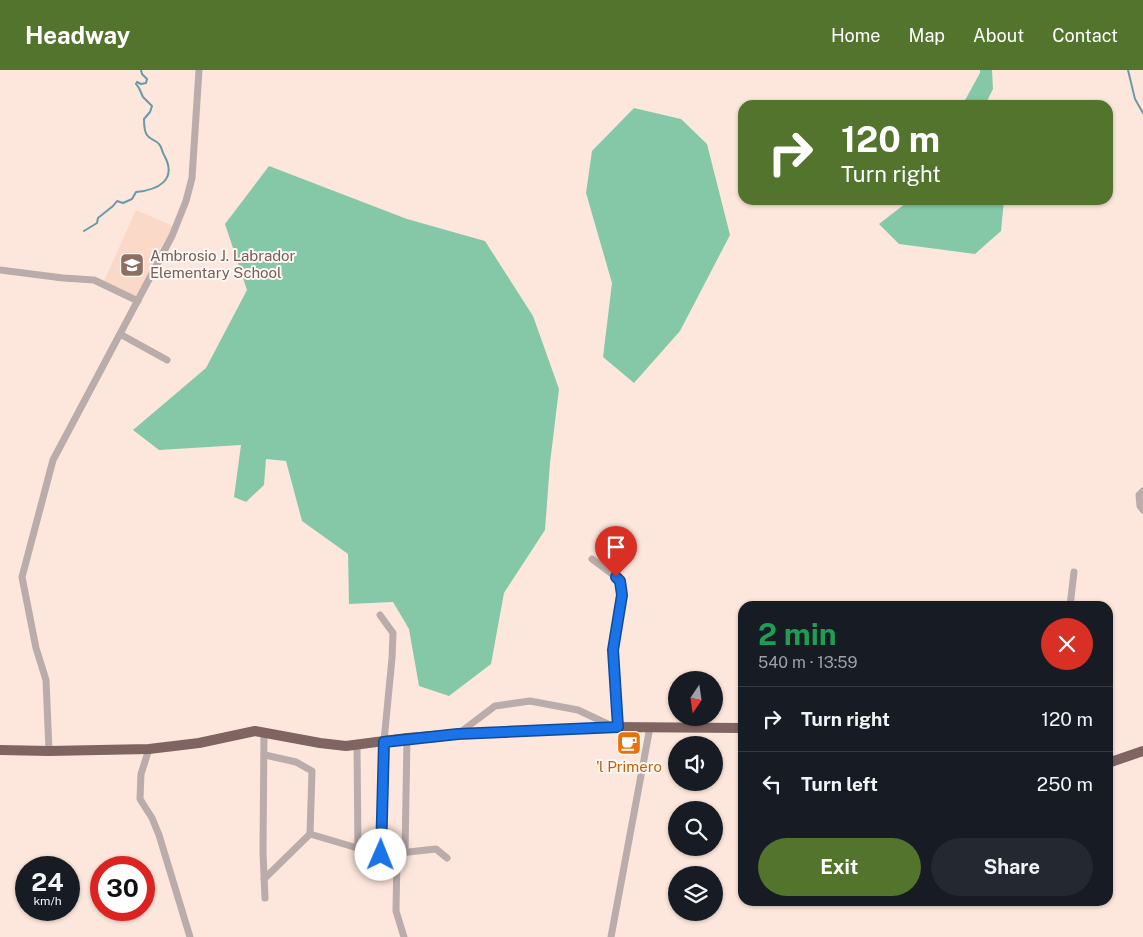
<!DOCTYPE html>
<meta charset="utf-8">
<style>
:root{--surface:#171b24;--page:#242831;--text:#f1f3f6;--muted:#9ea1a6;--line:#363941;--accent:#53742c}
body{margin:0;font-family:"Public Sans",sans-serif;background:var(--page);color:var(--text);height:100vh;display:flex;flex-direction:column;font-size:19px;white-space:nowrap}
*{box-sizing:border-box;margin:0}
p{font-size:16px;color:var(--muted)}
.icon{flex:none;width:28px;height:28px;fill:none;stroke:currentColor;stroke-width:2;stroke-linecap:round;stroke-linejoin:round}
.map{position:relative;flex:1;overflow:hidden}
.details{position:absolute;left:738px;top:531px;width:375px;height:305px;display:flex;flex-direction:column;background:var(--surface);border-radius:15px;box-shadow:0 1px 4px #0004}
.details>*{flex:none}
.top-card{position:absolute;left:738px;top:30px;width:375px;height:105px;border-radius:15px;box-shadow:0 1px 4px #0004;background:#53742c;color:#fff;overflow:hidden}
.needle{width:32px;rotate:193deg}
.buttons{position:absolute;left:668px;top:601px;display:grid;gap:10px}
.buttons a{display:grid;place-items:center;width:55px;height:55px;border-radius:50%;background:var(--surface);box-shadow:0 1px 4px #0004;font-size:25px}
.speed{position:absolute;left:15px;top:786px;display:flex;gap:10px;font-size:25px;font-weight:700;text-align:center}
.speed>*{display:grid;place-content:center;width:65px;height:65px;border-radius:50%;background:var(--surface);box-shadow:0 1px 4px #0004;line-height:1}
.speed small{font-size:12px;font-weight:400}
.speed .limit{border:8px solid #d22;background:#fff;color:#111}
.pin{position:absolute;display:grid;place-items:center;width:42px;height:42px;color:#fff;margin:-51px -21px;border-radius:50% 50% 50% 0;rotate:-45deg;box-shadow:0 0 5px #0007}
.pin .icon{rotate:45deg}
.me{position:absolute;width:55px;margin:-28px;rotate:1deg;stroke-linejoin:round;filter:drop-shadow(0 0 4px #0008)}
.turn{display:flex;align-items:center;gap:18px;height:105px;padding:0 20px;font-size:22px}
.turn .icon{width:65px;height:65px;stroke-width:2.5}
.turn b{display:block;font-size:35px;line-height:42px}
.round{display:grid;place-items:center;flex:none;width:52px;height:52px;border-radius:26px;background:var(--page)}
.summary{display:flex;align-items:center;justify-content:space-between;height:85px;padding:0 20px}
h1{font-size:30px;font-weight:700;line-height:38px;color:#1e9e55}
.cta{display:flex;gap:10px;margin-top:auto;padding:10px 20px}
.cta a{flex:1;height:58px;border-radius:30px;background:var(--accent);color:#fff;font-size:20px;font-weight:700;line-height:58px;text-align:center}
.cta a+a{background:var(--page);color:var(--text)}
ul{padding:0;list-style:none}
li{display:flex;align-items:center;gap:15px;height:65px;padding:0 20px;border-top:1px solid var(--line)}
li div{flex:1}
li b{display:block;font-size:19px}
li em{font-style:normal}
header{display:flex;align-items:center;gap:30px;box-sizing:border-box;height:70px;padding:0 25px;background:var(--accent);color:#fff}
header strong{font-size:24px}
nav{display:flex;gap:28px;margin-inline-start:auto;font-size:18px}
.map>svg:first-child{display:block}
.built{fill:#fbd9c8}
.forest{fill:#85c8a8}
.lines{fill:none;stroke-linecap:round;stroke-linejoin:round}
.stream{stroke:#689aa9;stroke-width:2}
.minor{stroke:#baacab;stroke-width:7}
.highway{stroke:#7f6462;stroke-width:10}
.route-casing{stroke:#114b97;stroke-width:12}
.route{stroke:#1a73e8;stroke-width:9}
.labels{text-anchor:middle;stroke-width:4;stroke-linejoin:round;paint-order:stroke}
.education-label{font-size:15px;fill:#785e54;stroke:#fef8f5;text-anchor:start}
.food-label{font-size:15px;fill:#c56008;stroke:#fef8f5}
</style>
<header>
<strong>Headway</strong>
<nav><a>Home</a><a>Map</a><a>About</a><a>Contact</a></nav>
</header>
<div class="map">
<svg width="1143" height="867" viewBox="0 0 1143 867">
<rect width="100%" height="100%" fill="#fde7dc"/>
<!-- built -->
<polygon class="built" points="136,140 173,156 138,227 104,211"/>
<!-- forest -->
<g class="forest">
<polygon points="980,0 992,0 993,19 985,35 958,35 964,32 980,3"/>
<polygon points="634,38 681,49 707,74 730,165 680,261 634,313 603,287 612,213 586,123 592,81"/>
<polygon points="269,96 407,149 485,171 533,246 559,319 550,393 545,460 504,523 491,594 449,626 419,616 409,559 393,532 349,534 348,484 302,451 286,391 266,389 264,415 246,432 234,427 241,375 159,380 133,360 206,298 247,220 225,154"/>
<polygon points="910,130 1004,130 1001,161 975,184 899,174 879,154"/>
</g>
<g class="lines">
<!-- stream -->
<g class="stream">
<polyline points="1128,0 1135,29 1143,43"/>
<path d="M84,161L97,153L98,148L113,136L117,131L123,133L132,129L136,122C158,120 178,110 164,85C162,82 162,77 159,74C156,70 150,70 147,65C144,61 144,54 144,49L150,42L152,36L143,27L139,18L136,14L137,12L141,14L146,13L147,9L142,4L141,0"/>
</g>
<!-- minor -->
<g class="minor">
<polyline points="0,200 63,208 94,210 138,231"/>
<polyline points="120,264 167,290"/>
<polyline points="1143,421 1139,425 1140,436 1143,440"/>
<polyline points="592,489 616,507 622,515 622,525 613,580 618,657"/>
<polyline points="1070,536 1074,502"/>
<polyline points="380,545 393,563 392,588 384,671 381,785"/>
<polyline points="264,662 263,782 265,828"/>
<polyline points="458,664 495,636 530,631 578,640 612,656"/>
<polyline points="357,675 358,779"/>
<polyline points="149,679 141,704 140,729 152,748 159,765 190,867"/>
<polyline points="49,681 46,610 36,578 22,507 53,390 172,166 186,131 192,108 199,0"/>
<polyline points="265,685 296,692 312,701 310,764 381,785 436,779 447,788"/>
<polyline points="405,783 407,668"/>
<polyline points="397,784 396,841 404,867"/>
<polyline points="264,809 310,764"/>
<polyline points="611,867 650,657"/>
</g>
<!-- highway -->
<g class="highway">
<polyline points="0,680 49,681 149,679 199,673 255,661 320,673 346,676 407,668 472,663 613,657 742,658"/>
<polyline points="1108,693 1143,681"/>
</g>
</g>
<g class="lines">
<defs>
<polyline id="route" points="381,785 384,672 458,664 618,657 613,580 622,525 620,511 616,507"/>
</defs>
<!-- route casing -->
<use href="#route" class="route-casing"/>
<!-- route -->
<use href="#route" class="route"/>
</g>
<!-- icons -->
<defs>
<symbol id="school-square" viewBox="-11 -11 22 22"><rect x="-9" y="-9" width="18" height="18" rx="4" fill="#8d6e63" stroke="#fef8f5"/><path d="M0-5L7-2L0 1L-7-2ZM-4 1L0 2.5L4 1V4Q0 6-4 4Z" fill="#fff"/></symbol>
<symbol id="cafe-square" viewBox="-11 -11 22 22"><rect x="-9" y="-9" width="18" height="18" rx="4" fill="#e8710a" stroke="#fef8f5"/><path d="M-5.5-4.5H6V0H3Q3 3.5 0 3.5H-2.5Q-5.5 3.5-5.5 0ZM3-3.2v2h1.7v-2ZM-6 4.5H4V6H-6Z" fill="#fff"/></symbol>
</defs>
<g fill-rule="evenodd">
<use href="#school-square" x="118" y="181" width="28" height="28"/>
<use href="#cafe-square" x="615" y="659" width="28" height="28"/>
</g>
<g class="labels">
<!-- education labels -->
<g class="education-label">
<text x="150" y="191">Ambrosio J. Labrador<tspan x="150" dy="17">Elementary School</tspan></text>
</g>
<!-- food labels -->
<g class="food-label">
<text x="629" y="702">'l Primero</text>
</g>
</g>
</svg>
<div class="buttons">
<a><svg class="needle" viewBox="-14 -14 28 28"><path d="M0-13l5 13h-10z" fill="#e53935"/><path d="M0 13l5-13h-10z" fill="#9ea1a6"/></svg></a>
<a><svg class="icon" aria-label="sound" viewBox="0 0 24 24"><path d="M4 9h4l5-4v14l-5-4H4zM17 9q2 3 0 6"/></svg></a>
<a><svg class="icon" aria-label="search" viewBox="0 0 24 24"><circle cx="10" cy="10" r="6"/><path d="M15 15l6 6"/></svg></a>
<a><svg class="icon" aria-label="layers" viewBox="0 0 24 24"><path d="M12 4l9 5-9 5-9-5zM3 14l9 5 9-5"/></svg></a>
</div>
<div class="speed"><div>24<small>km/h</small></div><div class="limit">30</div></div>
<div class="pin" style="left:616px;top:507px;background:#d93025"><svg class="icon" aria-label="arrive" viewBox="0 0 24 24"><path d="M6 21V4h12l-3 4 3 4H6"/></svg></div>
<svg class="me" style="left:381px;top:785px" viewBox="-20 -20 40 40"><circle r="19" fill="#fff"/><path d="M0-13L10 11 0 6-10 11z" fill="#1a73e8"/></svg>
<div class="top-card">
<div class="turn"><svg class="icon" aria-label="right" viewBox="0 0 24 24"><path d="M7 20v-9h11M14 6l5 5-5 5"/></svg><div><b>120 m</b>Turn right</div></div>
</div>
<section class="details">
<div class="summary"><div><h1>2 min</h1><p>540 m · 13:59</p></div><a class="round" style="background:#d93025;color:#fff"><svg class="icon" aria-label="close" viewBox="0 0 24 24"><path d="M6 6l12 12M18 6L6 18"/></svg></a></div>
<ul>
<li><svg class="icon" aria-label="right" viewBox="0 0 24 24"><path d="M7 20v-9h11M14 6l5 5-5 5"/></svg><div><b>Turn right</b></div><em>120 m</em></li>
<li><svg class="icon" aria-label="left" viewBox="0 0 24 24"><path d="M17 20v-9H6M10 6l-5 5 5 5"/></svg><div><b>Turn left</b></div><em>250 m</em></li>
</ul>
<div class="cta"><a>Exit</a><a>Share</a></div>
</section>
</div>
